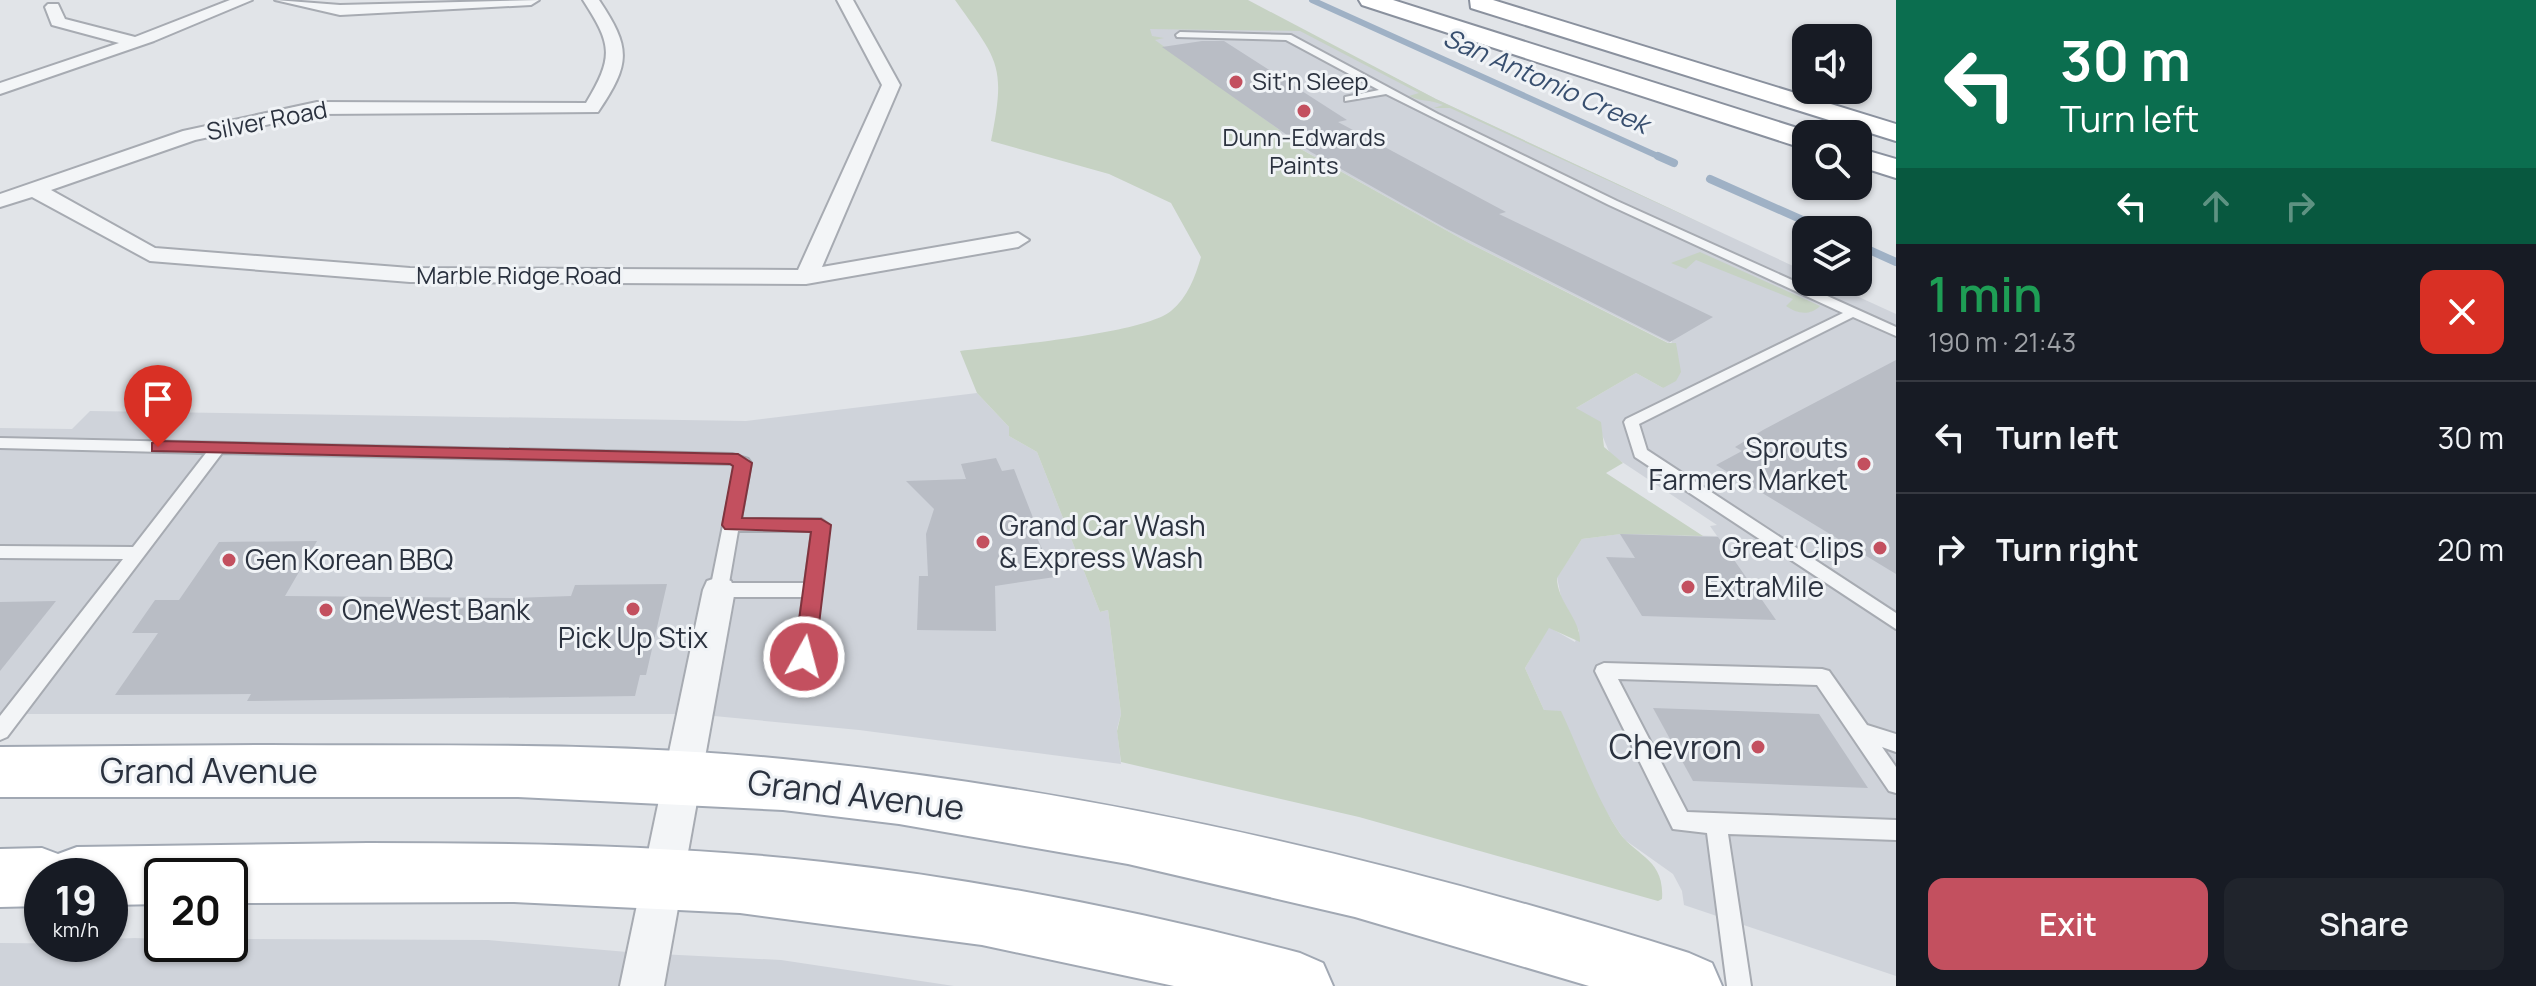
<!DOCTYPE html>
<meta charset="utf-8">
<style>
:root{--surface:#171b24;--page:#20242c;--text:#f1f3f6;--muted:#9ea1a6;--line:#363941;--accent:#c3505f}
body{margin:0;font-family:Manrope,sans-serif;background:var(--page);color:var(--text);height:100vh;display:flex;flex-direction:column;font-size:30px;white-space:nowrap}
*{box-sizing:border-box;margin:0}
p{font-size:26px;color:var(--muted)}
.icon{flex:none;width:44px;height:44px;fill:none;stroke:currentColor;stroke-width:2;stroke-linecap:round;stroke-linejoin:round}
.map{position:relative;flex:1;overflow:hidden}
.side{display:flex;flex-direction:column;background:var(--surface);width:640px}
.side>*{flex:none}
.top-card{background:#0b6e4f;color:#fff;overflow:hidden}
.controls{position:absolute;left:1792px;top:24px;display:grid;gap:16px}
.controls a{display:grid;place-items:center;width:80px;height:80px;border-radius:16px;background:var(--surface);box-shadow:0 2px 6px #0004;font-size:40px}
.speed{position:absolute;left:24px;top:858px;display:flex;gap:16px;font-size:40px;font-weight:700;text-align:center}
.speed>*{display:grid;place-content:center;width:104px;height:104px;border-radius:50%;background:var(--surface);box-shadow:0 2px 6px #0004;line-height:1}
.speed small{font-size:20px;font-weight:400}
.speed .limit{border:4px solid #111;border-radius:12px;background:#fff;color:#111}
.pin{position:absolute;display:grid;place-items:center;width:68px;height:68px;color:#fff;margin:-82px -34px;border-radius:50% 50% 50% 0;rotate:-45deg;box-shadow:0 0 8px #0007}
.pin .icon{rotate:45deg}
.me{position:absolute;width:88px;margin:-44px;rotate:7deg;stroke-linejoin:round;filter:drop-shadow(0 0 6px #0008)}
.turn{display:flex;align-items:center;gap:28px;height:168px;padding:0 32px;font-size:36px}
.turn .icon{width:104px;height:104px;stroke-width:2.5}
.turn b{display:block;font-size:56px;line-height:68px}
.lanes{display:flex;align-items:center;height:76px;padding:0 32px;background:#0003;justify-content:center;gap:40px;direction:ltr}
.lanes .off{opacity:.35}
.round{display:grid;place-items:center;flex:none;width:84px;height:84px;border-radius:16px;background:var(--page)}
.head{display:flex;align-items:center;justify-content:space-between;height:136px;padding:0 32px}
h1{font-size:48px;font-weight:600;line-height:60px;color:#1e9e55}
.primary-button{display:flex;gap:16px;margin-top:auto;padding:16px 32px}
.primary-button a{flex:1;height:92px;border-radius:16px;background:var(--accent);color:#fff;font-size:32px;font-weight:600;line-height:92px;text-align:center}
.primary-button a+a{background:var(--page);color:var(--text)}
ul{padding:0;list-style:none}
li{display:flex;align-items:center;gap:24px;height:112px;padding:0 32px;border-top:2px solid var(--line)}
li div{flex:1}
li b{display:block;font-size:30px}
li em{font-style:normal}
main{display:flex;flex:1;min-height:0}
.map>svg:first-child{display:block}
.built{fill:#cfd3da}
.green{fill:#c6d2c3}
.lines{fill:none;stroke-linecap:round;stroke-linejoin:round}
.stream-far1{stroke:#9fb1c5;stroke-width:6}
.stream{stroke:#9fb1c5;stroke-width:8}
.building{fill:#b9bdc5}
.service-casing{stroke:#a7abb2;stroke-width:4}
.minor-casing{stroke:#a7abb2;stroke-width:4}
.primary-casing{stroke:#a1a8b3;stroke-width:4}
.motorway-casing{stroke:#8a919e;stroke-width:4}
.service{fill:#f3f5f7;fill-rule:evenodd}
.minor{fill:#f3f5f7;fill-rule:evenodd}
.primary{fill:#fff;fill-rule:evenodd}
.motorway{fill:#fff;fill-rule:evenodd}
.route{fill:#c3505f;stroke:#7f343e;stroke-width:2}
.poi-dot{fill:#c3505f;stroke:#f0f3f6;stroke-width:3}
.labels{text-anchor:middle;stroke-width:6;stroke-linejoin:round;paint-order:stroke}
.far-poi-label{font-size:24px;fill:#2b323f;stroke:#f0f3f6;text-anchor:start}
.far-street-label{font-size:24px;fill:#2b323f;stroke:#f0f3f6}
.far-water-label{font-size:26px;font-style:italic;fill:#384f6f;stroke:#f0f3f6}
.poi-label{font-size:28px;fill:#2b323f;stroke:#f0f3f6;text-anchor:start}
.near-poi-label{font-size:34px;fill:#2b323f;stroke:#f0f3f6;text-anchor:end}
.near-street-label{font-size:34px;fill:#2b323f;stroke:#f0f3f6}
</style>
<main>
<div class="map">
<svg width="1896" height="986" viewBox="0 0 1896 986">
<rect width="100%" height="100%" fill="#e1e4e8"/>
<!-- built -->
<g class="built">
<polygon points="1129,24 1296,27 1436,99 1806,272 1806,282 1826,282 1896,314 1896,976 1684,905 1682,891 1673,874 1625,840 1617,829 1544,710 1525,668 1549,627 1575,642 1579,631 1561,597 1557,577 1582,539 1620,534 1717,536 1710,526 1717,525 1610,454 1600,430 1576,408 1636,373 1663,388 1672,340 1669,343 1469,243 1276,135"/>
<polygon points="977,393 1009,427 1009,436 1037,452 1100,612 1108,610 1121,714 1117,729 1121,764 859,730 693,714 0,714 0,428 72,429 90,411 746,421"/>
<polygon points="135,938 162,939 162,944 230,944 230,939 488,940 639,953 781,960 954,986 0,986 0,943 110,944 110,939"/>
</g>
<!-- green -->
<g class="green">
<path d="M955,0H1248L1436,99L1716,230L1450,108H1434L1443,105C1430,99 1420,102 1409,96L1419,93L1300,31L1150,29L1152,36L1164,38L1155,40L1281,131L1276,132L1282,136L1319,126V139L1298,145L1290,143L1469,243L1668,343H1676L1681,372L1676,381L1663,388L1636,373L1576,408L1601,422L1604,447L1623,463L1606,473L1703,536L1621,534L1582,539L1557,578C1557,602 1581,619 1580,642L1549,628L1525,668L1544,710L1561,711C1579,749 1594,793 1617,829C1633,856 1665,857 1662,899L1658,901L1359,817L1121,762L1117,731L1121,714L1108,610L1100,612L1037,452L1009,436V427L977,393L960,351C1002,346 1143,334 1171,311C1188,297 1195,277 1201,257L1171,203L1109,174L991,141C1006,65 999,62 955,0Z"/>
<path d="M1700,252L1820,306C1810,316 1797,314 1786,306L1793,299L1696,260L1686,269L1671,263Z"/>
</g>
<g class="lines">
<!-- stream-far1 -->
<polyline class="stream-far1" points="1312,0 1662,158"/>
<!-- stream -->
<g class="stream">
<polyline points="1658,156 1674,163"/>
<polyline points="1710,179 1825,230"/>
<polyline points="1858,245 1896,262"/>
</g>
</g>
<!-- building -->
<g class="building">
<polygon points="1202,41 1224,41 1347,120 1338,122 1506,212 1499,214 1713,317 1670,342 1447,229 1311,152 1162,47"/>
<polygon points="1896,360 1896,574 1716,465 1742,451 1735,447 1763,430"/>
<polygon points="996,458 1002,471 1014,469 1037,528 1033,529 1055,577 995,586 996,631 917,630 919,576 928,576 926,534 934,509 906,481 966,479 961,464"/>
<polygon points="1620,534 1718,537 1776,620 1642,616 1606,557 1635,558"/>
<polygon points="317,541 285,596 513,598 571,596 575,585 667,584 646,675 640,675 635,696 247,701 251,694 115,695 158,633 132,633 155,600 179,600 219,542"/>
<polygon points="56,601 0,671 0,602"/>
<polygon points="1653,708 1819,714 1868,788 1693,781"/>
</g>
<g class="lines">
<defs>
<g id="service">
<polygon points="1180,32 1291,35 1438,114 1617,201 1896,327 1896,336 1853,317 1639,424 1647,450 1896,613 1896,629 1635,457 1624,422 1626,419 1843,313 1609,205 1386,94 1345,101 1345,97 1379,90 1286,40 1177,37 1176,35"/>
<path d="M0,438L732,454L748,459L751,463L741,519H821L829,525L813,657L811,662L804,665L797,662L795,657L803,597H719L713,595L710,590L735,466L731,464L222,453L7,737L0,740V716L123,559L0,558V546L133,547L206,453L0,448ZM738,531H812L805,583H729Z"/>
<polygon points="1604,663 1822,669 1829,671 1867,725 1896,734 1896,752 1882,747 1896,767 1896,793 1889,791 1817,685 1618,679 1687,812 1896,820 1896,840 1728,834 1751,986 1727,986 1707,833 1673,829 1595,671 1597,666"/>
</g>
<g id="minor">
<polygon points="230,0 252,0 154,41 0,94 0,83 119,43 52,25 45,7 48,4 58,4 65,19 135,37"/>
<polygon points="275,0 340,5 539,0 531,5 340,15"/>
<path d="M583,0H599C631,48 631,63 598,112L317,114L195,140L51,190L155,248L410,268L798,270L882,85L837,0H853L900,85L822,267L1018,233L1029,240L1018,247L806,284L410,282L150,261L32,197L0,207V194L183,131L317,102L586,103C614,56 612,45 583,0Z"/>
<polygon points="719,577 731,581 735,590 664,986 620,986 703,590 707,581"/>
</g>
<g id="primary">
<path d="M269,745C440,746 613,742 783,759C1092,789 1394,860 1689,953L1712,963L1722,986H1589L1355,917L1128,864L899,824L783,810L518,797H0V747Z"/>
<path d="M368,843C520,843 672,845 823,862C985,880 1143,912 1300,953L1323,963L1333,986H1174L982,945L740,913L514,902L230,903V876H162V904L110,905V876H42V906L0,907V849L42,848L58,854L77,847Z"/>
</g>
<g id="motorway">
<polygon points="1359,0 1393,0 1816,134 1806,134 1806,149 1796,146 1362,5"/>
<polygon points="1470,0 1493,0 1896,124 1896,141 1471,8"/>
<polygon points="1858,148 1896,159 1896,178 1858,166"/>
</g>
</defs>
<!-- service casing -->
<use href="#service" class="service-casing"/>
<!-- minor casing -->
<use href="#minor" class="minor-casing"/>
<!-- primary casing -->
<use href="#primary" class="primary-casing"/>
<!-- motorway casing -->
<use href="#motorway" class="motorway-casing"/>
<!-- service -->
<use href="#service" class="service"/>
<!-- minor -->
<use href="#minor" class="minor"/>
<!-- primary -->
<use href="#primary" class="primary"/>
<!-- motorway -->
<use href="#motorway" class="motorway"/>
</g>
<!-- route -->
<polygon class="route" points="158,441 738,454 752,463 742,518 821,519 831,525 815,657 804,666 794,657 811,532 725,529 722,525 733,466 730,464 152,451 152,443"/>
<!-- markers -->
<g class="poi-dot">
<circle cx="1236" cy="82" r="8"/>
<circle cx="1304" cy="111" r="8"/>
<circle cx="1864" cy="464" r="8"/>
<circle cx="983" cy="542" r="8"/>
<circle cx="1880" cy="548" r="8"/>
<circle cx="229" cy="560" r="8"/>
<circle cx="1688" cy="587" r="8"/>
<circle cx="633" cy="609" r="8"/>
<circle cx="326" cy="610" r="8"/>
<circle cx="1758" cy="747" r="8"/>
</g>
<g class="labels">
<!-- far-poi labels -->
<g class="far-poi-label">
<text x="1252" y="90">Sit'n Sleep</text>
<text x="1304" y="146" text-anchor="middle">Dunn-Edwards<tspan x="1304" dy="28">Paints</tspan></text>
</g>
<!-- far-street labels -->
<g class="far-street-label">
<text transform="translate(267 121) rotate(-11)" y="8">Silver Road</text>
<text x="519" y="284">Marble Ridge Road</text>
</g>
<!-- far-water labels -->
<g class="far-water-label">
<text transform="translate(1546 81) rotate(24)" y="9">San Antonio Creek</text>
</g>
<!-- poi labels -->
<g class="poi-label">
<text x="1848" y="458" text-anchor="end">Sprouts<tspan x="1848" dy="32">Farmers Market</tspan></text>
<text x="999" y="536">Grand Car Wash<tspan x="999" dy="32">&amp; Express Wash</tspan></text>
<text x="1864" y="558" text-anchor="end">Great Clips</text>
<text x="245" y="570">Gen Korean BBQ</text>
<text x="1704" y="597">ExtraMile</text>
<text x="342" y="620">OneWest Bank</text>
<text x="633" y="648" text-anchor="middle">Pick Up Stix</text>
</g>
<!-- near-poi labels -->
<g class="near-poi-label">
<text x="1742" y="759">Chevron</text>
</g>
<!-- near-street labels -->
<g class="near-street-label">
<text x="209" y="783">Grand Avenue</text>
<text transform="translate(856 795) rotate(7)" y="12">Grand Avenue</text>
</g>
</g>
</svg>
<div class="controls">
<a><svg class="icon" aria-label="sound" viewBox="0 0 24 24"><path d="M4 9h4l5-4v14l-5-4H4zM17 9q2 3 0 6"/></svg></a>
<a><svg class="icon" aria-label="search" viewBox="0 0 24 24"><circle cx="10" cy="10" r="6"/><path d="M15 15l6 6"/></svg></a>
<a><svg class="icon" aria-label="layers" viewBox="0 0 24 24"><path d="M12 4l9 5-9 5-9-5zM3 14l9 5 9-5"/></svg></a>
</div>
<div class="speed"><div>19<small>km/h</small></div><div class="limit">20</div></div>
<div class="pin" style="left:158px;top:447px;background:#d93025"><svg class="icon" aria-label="arrive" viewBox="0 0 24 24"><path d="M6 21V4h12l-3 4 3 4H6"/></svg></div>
<svg class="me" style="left:804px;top:657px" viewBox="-20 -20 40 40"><circle r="17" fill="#c3505f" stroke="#fff" stroke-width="3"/><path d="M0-11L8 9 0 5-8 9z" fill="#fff"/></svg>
</div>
<section class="side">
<div class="top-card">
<div class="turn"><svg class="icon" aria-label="left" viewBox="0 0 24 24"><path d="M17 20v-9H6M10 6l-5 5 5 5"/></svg><div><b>30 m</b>Turn left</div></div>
<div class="lanes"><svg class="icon" aria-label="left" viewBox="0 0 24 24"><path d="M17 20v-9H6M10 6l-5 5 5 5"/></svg><svg class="icon off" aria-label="ahead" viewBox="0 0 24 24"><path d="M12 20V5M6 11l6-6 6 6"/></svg><svg class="icon off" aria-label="right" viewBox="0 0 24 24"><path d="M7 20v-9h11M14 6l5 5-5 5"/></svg></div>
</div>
<div class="head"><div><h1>1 min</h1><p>190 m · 21:43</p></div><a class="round" style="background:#d93025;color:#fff"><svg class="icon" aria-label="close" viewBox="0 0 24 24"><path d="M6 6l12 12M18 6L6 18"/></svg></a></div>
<ul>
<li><svg class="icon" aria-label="left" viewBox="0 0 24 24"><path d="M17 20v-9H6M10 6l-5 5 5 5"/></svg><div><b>Turn left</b></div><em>30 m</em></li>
<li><svg class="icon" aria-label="right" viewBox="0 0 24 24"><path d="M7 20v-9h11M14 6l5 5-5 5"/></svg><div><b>Turn right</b></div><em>20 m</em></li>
</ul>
<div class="primary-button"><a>Exit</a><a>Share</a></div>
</section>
</main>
